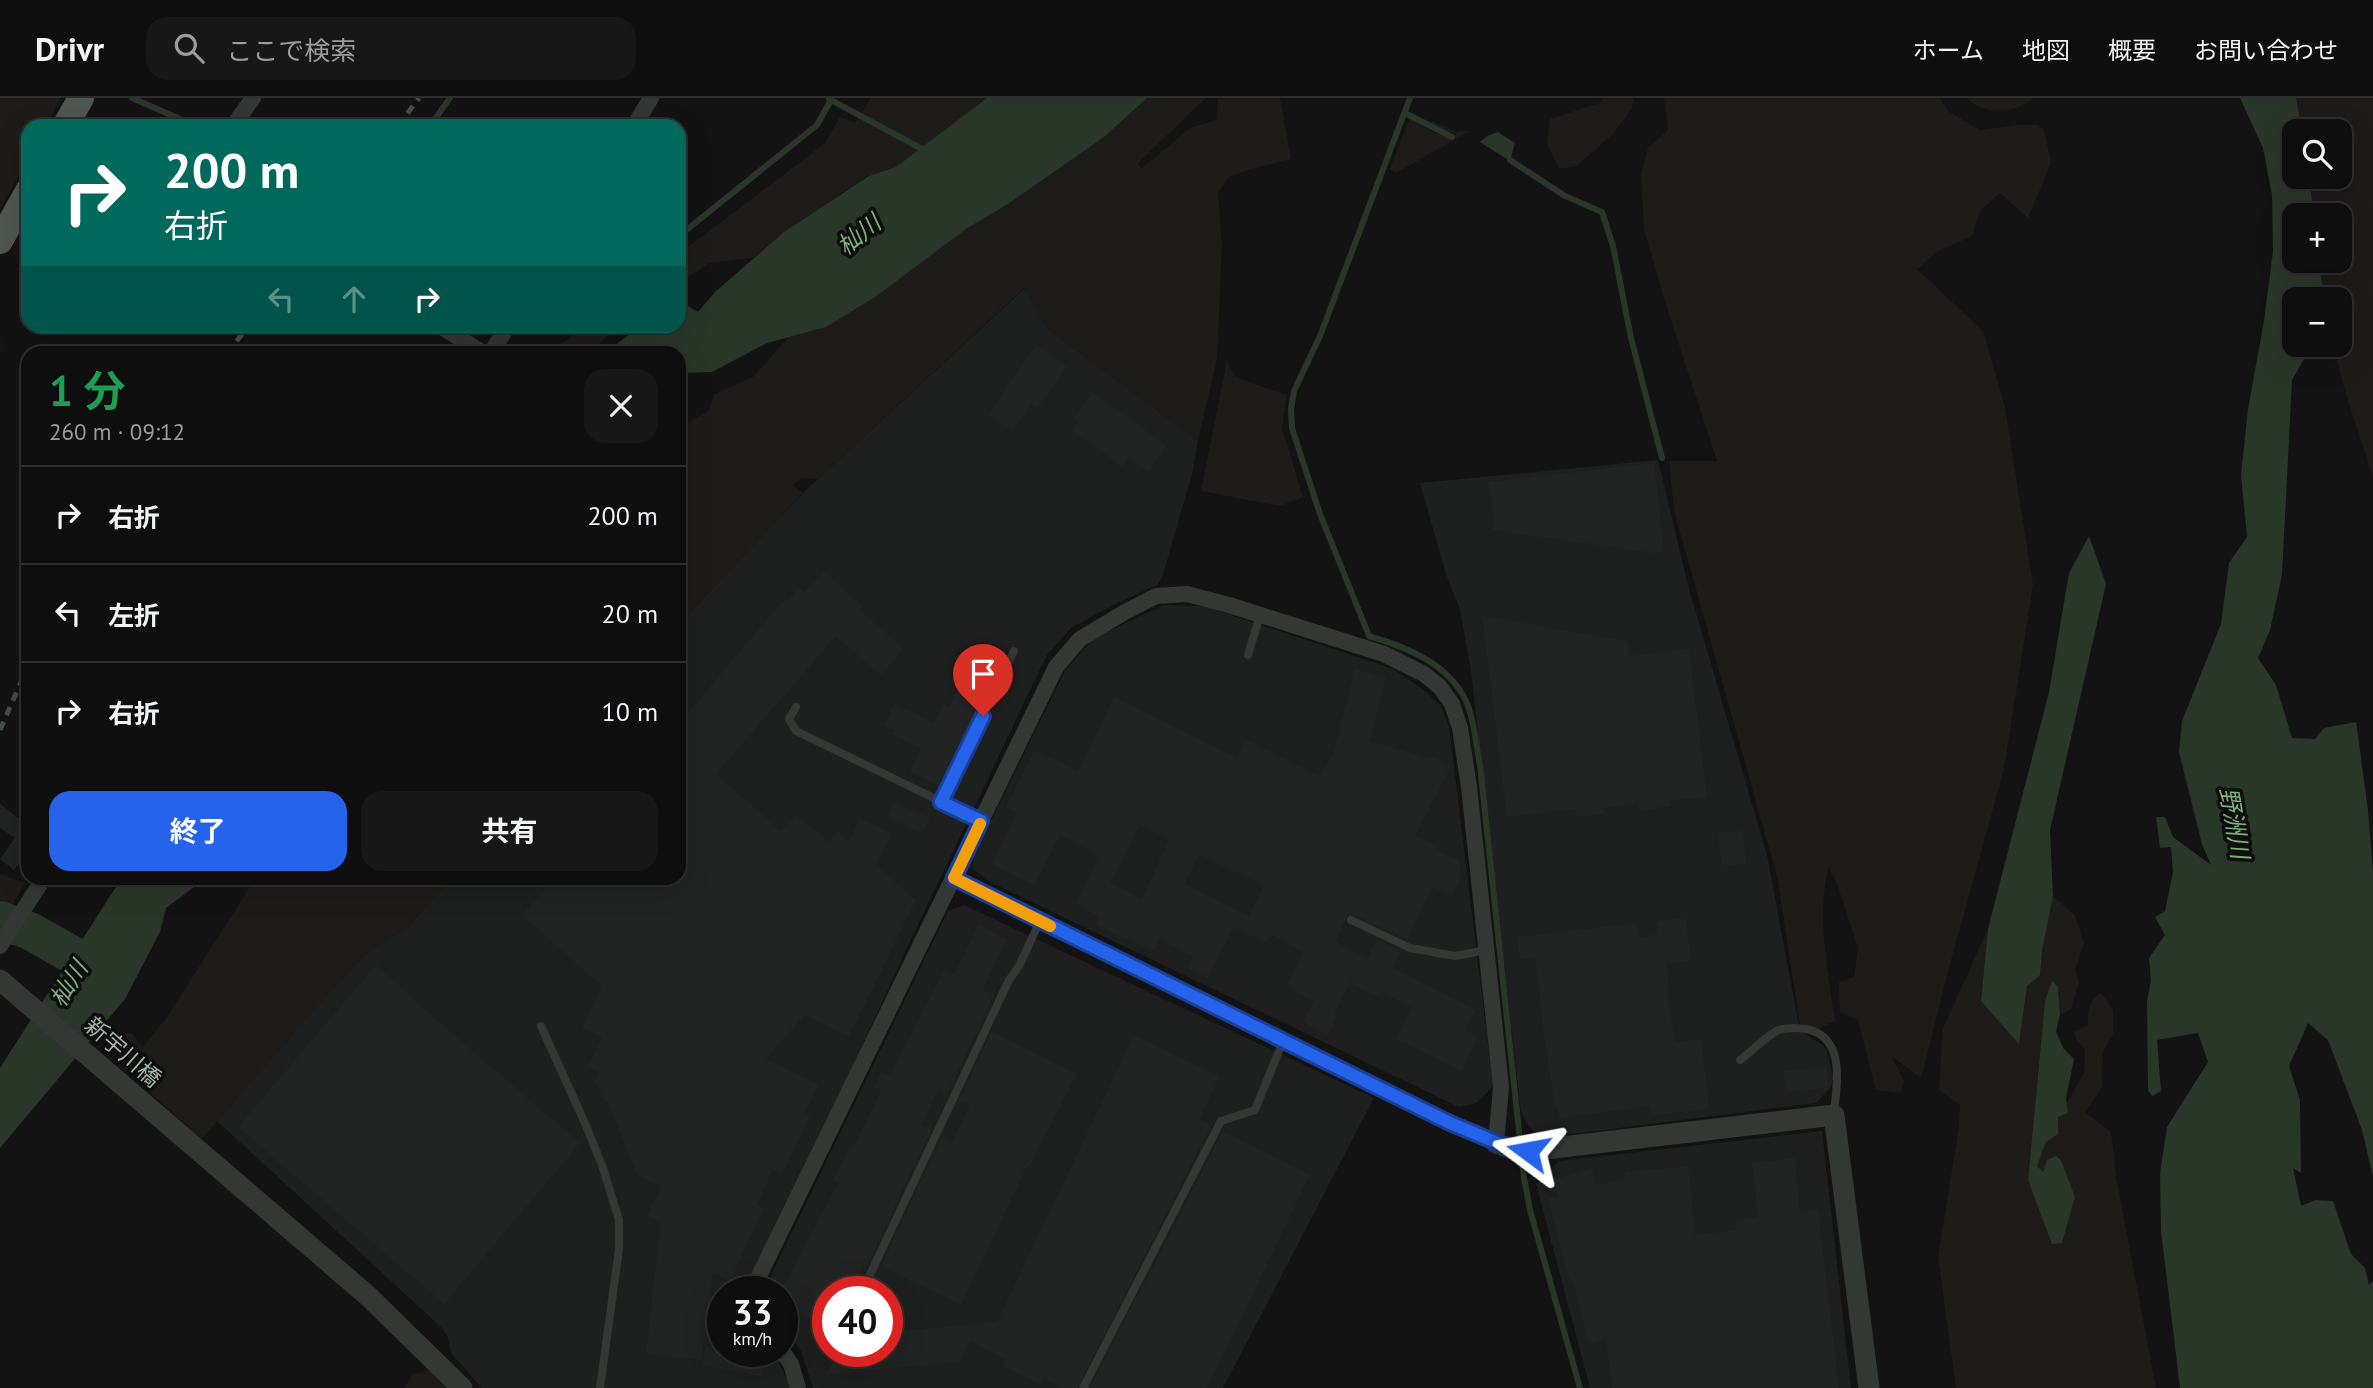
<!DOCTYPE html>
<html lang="ja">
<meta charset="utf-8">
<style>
:root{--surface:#0e0e0e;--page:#171717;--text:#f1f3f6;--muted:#9b9c9e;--line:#2e2e2e;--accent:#2563eb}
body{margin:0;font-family:"PT Sans","Noto Sans JP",sans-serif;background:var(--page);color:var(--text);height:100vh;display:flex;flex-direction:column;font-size:26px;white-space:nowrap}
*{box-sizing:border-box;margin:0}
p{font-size:23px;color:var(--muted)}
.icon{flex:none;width:38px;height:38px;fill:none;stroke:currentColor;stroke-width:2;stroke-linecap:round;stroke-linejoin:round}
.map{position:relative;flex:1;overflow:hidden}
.panel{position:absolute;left:21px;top:248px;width:665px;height:539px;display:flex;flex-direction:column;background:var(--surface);border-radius:21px;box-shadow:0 7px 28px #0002,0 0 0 2px var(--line)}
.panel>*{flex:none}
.top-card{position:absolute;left:21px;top:21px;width:665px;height:214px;border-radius:21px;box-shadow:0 7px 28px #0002,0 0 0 2px var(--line);background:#00695c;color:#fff;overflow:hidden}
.buttons{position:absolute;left:2282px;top:21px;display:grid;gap:14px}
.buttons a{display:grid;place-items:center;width:70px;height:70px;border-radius:14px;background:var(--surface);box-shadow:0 7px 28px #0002,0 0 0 2px var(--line);font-size:35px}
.speed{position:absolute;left:707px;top:1178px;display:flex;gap:14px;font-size:35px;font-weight:700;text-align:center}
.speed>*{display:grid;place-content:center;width:91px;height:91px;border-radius:50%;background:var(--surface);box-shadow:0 7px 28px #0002,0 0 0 2px var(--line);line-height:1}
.speed small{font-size:18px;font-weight:400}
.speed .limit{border:10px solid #d22;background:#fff;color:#111}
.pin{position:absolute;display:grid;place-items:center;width:60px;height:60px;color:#fff;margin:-72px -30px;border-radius:50% 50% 50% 0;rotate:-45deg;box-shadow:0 0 7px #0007}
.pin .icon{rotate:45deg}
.me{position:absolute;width:77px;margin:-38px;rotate:283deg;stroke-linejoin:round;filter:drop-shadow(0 0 5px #0008)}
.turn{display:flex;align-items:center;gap:24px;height:147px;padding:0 28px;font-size:32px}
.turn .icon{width:91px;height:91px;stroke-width:2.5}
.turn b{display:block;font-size:49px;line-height:60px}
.lanes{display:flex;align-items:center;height:66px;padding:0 28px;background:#0003;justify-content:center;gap:35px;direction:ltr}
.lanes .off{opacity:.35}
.round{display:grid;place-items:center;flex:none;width:74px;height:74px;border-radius:21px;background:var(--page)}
.summary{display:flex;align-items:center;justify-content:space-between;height:119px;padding:0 28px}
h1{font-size:42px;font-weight:700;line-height:52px;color:#1e9e55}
.cta{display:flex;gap:14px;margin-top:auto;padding:14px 28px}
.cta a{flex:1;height:80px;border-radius:21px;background:var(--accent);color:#fff;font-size:28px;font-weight:700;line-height:80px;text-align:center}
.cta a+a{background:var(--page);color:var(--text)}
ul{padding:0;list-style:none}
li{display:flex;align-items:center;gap:21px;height:98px;padding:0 28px;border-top:2px solid var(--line)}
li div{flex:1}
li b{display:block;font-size:26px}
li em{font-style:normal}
header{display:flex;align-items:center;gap:42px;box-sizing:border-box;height:98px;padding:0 35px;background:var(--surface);border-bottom:2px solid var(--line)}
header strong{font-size:33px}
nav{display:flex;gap:38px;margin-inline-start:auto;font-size:24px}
.search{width:490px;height:63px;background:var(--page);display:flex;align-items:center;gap:18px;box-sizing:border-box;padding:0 24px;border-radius:21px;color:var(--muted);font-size:26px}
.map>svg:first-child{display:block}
.built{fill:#1e201f;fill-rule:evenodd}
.green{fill:#1e1c18}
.water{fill:#293728}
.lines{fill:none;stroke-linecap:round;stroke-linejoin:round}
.stream{stroke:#293728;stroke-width:6}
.river{stroke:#293728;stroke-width:38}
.building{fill:#222423;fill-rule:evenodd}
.service{stroke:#333834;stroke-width:8}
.minor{stroke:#333834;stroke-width:16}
.tertiary{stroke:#333834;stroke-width:21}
.primary{stroke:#4f5751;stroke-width:26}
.rail{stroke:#464d47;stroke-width:5;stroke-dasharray:9 7;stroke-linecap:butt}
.route-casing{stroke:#184099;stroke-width:18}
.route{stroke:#2563eb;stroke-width:12}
.slow{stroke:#f59e0b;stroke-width:12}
.labels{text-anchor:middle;stroke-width:7;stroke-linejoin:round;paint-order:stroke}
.street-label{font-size:23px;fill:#a3b4a5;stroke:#0d0e0d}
.water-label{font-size:24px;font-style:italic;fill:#7db178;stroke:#0d0e0d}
</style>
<header>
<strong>Drivr</strong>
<div class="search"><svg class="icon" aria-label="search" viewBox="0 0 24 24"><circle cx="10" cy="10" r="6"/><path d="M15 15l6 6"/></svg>ここで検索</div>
<nav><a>ホーム</a><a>地図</a><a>概要</a><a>お問い合わせ</a></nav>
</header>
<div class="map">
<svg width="2373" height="1290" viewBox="0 0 2373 1290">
<rect width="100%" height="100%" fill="#121312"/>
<!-- built -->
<g class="built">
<polygon points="1025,190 1048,231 1198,343 1192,376 1162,480 1157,487 1115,506 1071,530 1047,557 905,854 819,1042 743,1193 723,1194 723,1253 774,1253 791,1290 482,1290 451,1255 448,1240 442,1230 217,1023 292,935 347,875 370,852 407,830 451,781 679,780 679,526 803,395"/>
<polygon points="1658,362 1689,491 1767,757 1800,933 1824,948 1829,959 1833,980 1831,989 1816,1005 1541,1040 1528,1028 1521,1014 1471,573 1460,512 1446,476 1420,385"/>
<polygon points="1164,507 1204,508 1393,571 1424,592 1441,608 1449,628 1493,988 1477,1005 1459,1009 992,785 972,770 975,755 1066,571 1094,540"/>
<path d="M964,807L1374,1000L1223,1290H813L801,1253L782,1226V1194H766L771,1177L948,813ZM828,1194H887V1253H828Z"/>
<polygon points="1822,1033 1851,1290 1590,1290 1536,1086 1559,1063"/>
</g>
<!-- green -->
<g class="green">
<polygon points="0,0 61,0 46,28 28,28 28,60 0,111"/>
<polygon points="871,0 987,0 896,70 868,78 784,134 753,160 709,165 679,185 679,156 824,46 840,19 855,25"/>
<polygon points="1147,0 1206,0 1138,65 1141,71 1190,30 1216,22 1218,0 1280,0 1291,61 1251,71 1229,79 1218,94 1222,148 1217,261 1198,343 1048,231 1024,190 818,381 802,380 792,387 803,395 679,526 679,330 708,313 714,297 753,279 789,239 826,229 874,200 966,131 1008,106 1104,39"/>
<polygon points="1603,0 1634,0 1632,10 1613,36 1576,68 1559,71 1547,45 1550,21 1600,5"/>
<path d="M1664,0H1940L1948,13L1980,32L2017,27H2037L2044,31L2051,65L2028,120L2000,95L1980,113L1972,138L1937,154L1917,171L1983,233L2005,309L2033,487L2004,671L1947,877L1921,980L1892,959L1904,983L1900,995L1876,992L1858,922L1840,914L1839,884L1854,879L1858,850L1837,786L1829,769C1816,815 1828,876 1835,923L1817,931L1800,927L1777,778L1674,413L1669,363H1717L1668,213L1644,132L1641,76L1648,50L1668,32Z"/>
<path d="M1966,0H2034C2013,16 1986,18 1966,0Z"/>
<polygon points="2296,0 2373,0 2373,379 2348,303 2333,247 2340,247 2340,201 2324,201 2319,163 2340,163 2340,117 2314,117 2309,79 2340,79 2340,33 2302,33"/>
<polygon points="1410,20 1430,33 1452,41 1456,36 1432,27 1432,23 1456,34 1470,33 1396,75 1390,71"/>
<polygon points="586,228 620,228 588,255 549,255"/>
<polygon points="1227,262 1234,277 1246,283 1287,297 1282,330 1303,399 1280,408 1201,393"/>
<polygon points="0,776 25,785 0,828"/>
<polygon points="255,781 451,781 407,830 370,852 347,875 202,1041 126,974 132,967 111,937 131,935 143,949 167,919"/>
<polygon points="2053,798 2075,817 2084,845 2075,873 2079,884 2071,911 2060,917 2058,889 2045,903 2028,1082 2062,1145 2075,1099 2061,1062 2056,1058 2043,1074 2036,1068 2058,1018 2067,1015 2067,1005 2084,975 2085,951 2076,942 2074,934 2088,927 2088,915 2093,900 2101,895 2113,912 2113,936 2103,954 2102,990 2085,1014 2111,1034 2116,1078 2156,1290 1956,1290 1938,1159 1959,1029 1960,1007 1939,992 1943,930 1988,831 1981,903 2019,945 2027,887 2040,876 2042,853"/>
<polygon points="429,1272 446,1290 404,1290 413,1276"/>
</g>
<!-- water -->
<g class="water">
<polygon points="987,0 1147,0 1104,39 1008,106 966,131 874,200 826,229 767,245 712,274 683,275 679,277 679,256 605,255 640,228 679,228 679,212 687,207 698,214 715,194 784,134 869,78 896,69"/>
<polygon points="2240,0 2296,0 2302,33 2294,33 2294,79 2309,79 2314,117 2294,117 2294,163 2319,163 2324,201 2294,201 2294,247 2312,247 2292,282 2282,477 2270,532 2258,560 2276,587 2292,640 2315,641 2324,630 2356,624 2368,712 2373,775 2373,1079 2362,1032 2328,942 2308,925 2289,968 2300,1002 2301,1075 2293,1070 2301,1108 2315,1102 2333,1103 2351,1156 2365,1170 2369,1187 2373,1183 2373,1290 2180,1290 2161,1133 2160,1076 2167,1029 2208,964 2198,935 2157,942 2161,993 2152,998 2148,992 2147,903 2151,883 2149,860 2165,837 2155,819 2165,813 2173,774 2171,749 2160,750 2156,719 2165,719 2173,739 2211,767 2202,746 2179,654 2182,623 2221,526 2229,465 2247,439 2241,377 2248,311 2264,223 2273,153 2272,97 2263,50"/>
<polygon points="1498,34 1515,45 1510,63 1480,44 1487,38"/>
<polygon points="2089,438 2106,486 2050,732 2053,798 2042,853 2040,877 2027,888 2019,946 1981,903 1988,831 2049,594 2069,475"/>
<polygon points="121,781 205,781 166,810 160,834 125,901 0,1050 0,970"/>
<polygon points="2052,883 2058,889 2060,917 2056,933 2063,950 2074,961 2066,1000 2068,1015 2058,1019 2058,1036 2046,1044 2037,1068 2043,1074 2047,1062 2056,1058 2061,1062 2075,1099 2062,1145 2052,1146 2028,1082 2045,903"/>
</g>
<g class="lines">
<!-- stream -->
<g class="stream">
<polyline points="132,0 196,28"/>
<path d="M1410,0L1320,238L1294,293L1291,311L1292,330L1320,416L1369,538C1406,549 1448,565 1466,603C1474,619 1476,648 1480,667L1524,1080L1530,1112L1580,1290"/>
<polyline points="829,1 928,54"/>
<polyline points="1405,15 1452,39"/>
<polyline points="430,28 450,0"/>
<polyline points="1510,62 1565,98 1602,114 1613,148 1631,240 1662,360"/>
<polyline points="679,138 817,27 831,2"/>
</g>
<!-- river -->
<polyline class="river" points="0,822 30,833 83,863"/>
</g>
<!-- building -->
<g class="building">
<polygon points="1037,247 1067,269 1037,310 1032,306 1013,333 989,317 1007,287"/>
<polygon points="1093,294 1167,348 1148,374 1129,360 1123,369 1072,332 1079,323 1074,320"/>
<polygon points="1654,365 1663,447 1661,456 1492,432 1494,423 1489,384"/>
<polygon points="824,473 862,508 859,512 904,550 881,577 836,538 716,676 781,733 796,716 829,744 838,733 849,743 860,720 892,736 876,767 916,802 849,938 804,917 766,961 819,986 804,1016 810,1019 782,1077 773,1072 757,1106 764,1110 730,1183 713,1175 701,1262 646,1256 661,1124 647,1117 661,1088 637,1077 608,1004 605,1005 595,984 600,974 588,968 602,939 582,930 602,888 522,817 554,780 679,780 679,626 772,515 785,502 787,503 799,490 804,495"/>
<polygon points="1482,518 1628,543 1630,558 1689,551 1707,699 1669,703 1670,708 1639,713 1638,705 1603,710 1605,716 1577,719 1575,711 1507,719"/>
<polygon points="974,560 997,572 938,687 910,673 921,650 892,636 894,632 884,627 894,606 934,625 943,607 949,610"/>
<path d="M1355,571L1386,579L1370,644L1431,660L1432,658L1451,669L1415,738L1438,748L1436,752L1459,763L1461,778L1451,798L1432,789L1407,841L1349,814L1335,844L1367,860L1377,842L1401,853L1393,869L1475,912L1465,932L1478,939L1461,973L1396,941L1412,910L1381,894L1378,899L1350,884L1334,916L1338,918L1328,937L1303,924L1314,903L1286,888L1304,854L1271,836L1266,845L1234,829L1208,880L1187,870L1193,858L1160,841L1154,853L1096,827L1100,819L1076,806L1097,764L1095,763L1098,757L1060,737L1034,788L992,766L1017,715L1006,709L1034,652L1078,673L1114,599L1238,660L1246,642L1320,679L1334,653ZM1140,727L1169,741L1142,801L1110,785ZM1199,756L1264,788L1249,818L1185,786Z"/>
<polygon points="894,704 930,720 922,736 887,720"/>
<polygon points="0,706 25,725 28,721 28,752 14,772 0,761 15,740 0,730"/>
<polygon points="1743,733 1746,766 1722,768 1718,735"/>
<polygon points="1686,820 1691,863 1666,866 1670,898 1668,898 1675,944 1701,941 1709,1010 1652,1018 1650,1008 1559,1020 1558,1008 1555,1008 1545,944 1535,859 1520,861 1517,839 1636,825 1640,840 1658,836 1656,823"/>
<polygon points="978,827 1007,841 983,891 994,897 947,997 938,992 921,1027 931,1032 867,1167 864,1166 850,1194 828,1194 828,1229 782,1206 782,1191 838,1085 833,1083 851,1047 854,1048 881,993 874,989 881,974 890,978 944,872 954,877"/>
<polygon points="376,867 418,904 417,905 580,1045 444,1206 238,1029"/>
<polygon points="992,933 1077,976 1029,1069 1027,1068 961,1207 881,1169 943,1038 952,1043 970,1008 959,1003"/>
<polygon points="1134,937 1220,978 1199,1022 1211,1028 1077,1290 1063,1290 1043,1281 1041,1286 1003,1268 1006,1261 970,1243 960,1264 827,1276 838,1253 887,1253 887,1234 997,1224"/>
<polygon points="1826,969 1828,989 1788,994 1783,973"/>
<polygon points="1223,1034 1310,1077 1207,1290 1090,1290"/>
<polygon points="1795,1060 1800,1114 1818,1112 1839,1290 1612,1290 1606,1241 1589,1246 1573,1183 1570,1184 1548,1101 1558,1098 1552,1082 1592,1070 1595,1088 1625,1080 1625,1074 1688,1068 1695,1137 1736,1132 1735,1122 1758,1119 1752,1065"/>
<polygon points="706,1248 723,1251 723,1253 765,1258 762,1278 702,1267"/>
</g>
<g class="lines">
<!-- service -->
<g class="service">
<polyline points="1248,557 1260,517"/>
<polyline points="796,609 789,621 796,633 981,723"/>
<polyline points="941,704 1014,553"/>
<polyline points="1351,822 1410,850 1455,858 1486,852"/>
<polyline points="541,928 584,1023 602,1067 619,1122 619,1151 600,1290"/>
<path d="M1740,962C1752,953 1766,938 1779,932C1788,929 1798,930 1806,931C1846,939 1837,985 1834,1015"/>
<polyline points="867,1183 1009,882 1019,868 1040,823"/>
<polyline points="1083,1290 1221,1023 1255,1012 1283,943"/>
</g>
<!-- minor -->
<g class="minor">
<polyline points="233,28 253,0"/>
<polyline points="634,28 651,0"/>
<polyline points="440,228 485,256"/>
<polyline points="490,256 508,228"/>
<polyline points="0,848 44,780"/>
<polyline points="755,1194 759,1178 1056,569 1080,541 1125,514 1156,498 1187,496 1229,507 1384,556 1424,576 1440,589 1452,606 1460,630 1469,689 1501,989 1496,1045 1450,1025 954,780"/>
<polyline points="782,1253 791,1266 798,1290"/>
</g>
<!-- tertiary -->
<g class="tertiary">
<polyline points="0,882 368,1198 462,1290"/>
<polyline points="1496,1045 1517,1053 1528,1053 1834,1017 1869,1290"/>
</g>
<!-- primary -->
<g class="primary">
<polyline points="65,28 81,0"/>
<polyline points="0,143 28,93"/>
</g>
<!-- rail -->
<g class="rail">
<polyline points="398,28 419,0"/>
<polyline points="227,256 248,228"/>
<polyline points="0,632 28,568"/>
</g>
</g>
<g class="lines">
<defs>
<polyline id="route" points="983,618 941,704 981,723 954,780 1450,1025 1517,1053 1528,1053"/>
</defs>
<!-- route casing -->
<use href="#route" class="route-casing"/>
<!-- route -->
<use href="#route" class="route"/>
<!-- slow -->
<polyline class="slow" points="980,726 954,780 1050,828"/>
</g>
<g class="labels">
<!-- street labels -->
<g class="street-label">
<text transform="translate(123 954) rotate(41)" y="8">新宇川橋</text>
</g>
<!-- water labels -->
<g class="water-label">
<text transform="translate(859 137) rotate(-39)" y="8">杣川</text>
<text transform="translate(2234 725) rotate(80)" y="8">野洲川</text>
<text transform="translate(69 886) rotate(-58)" y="8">杣川</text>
</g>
</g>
</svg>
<div class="buttons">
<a><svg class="icon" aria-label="search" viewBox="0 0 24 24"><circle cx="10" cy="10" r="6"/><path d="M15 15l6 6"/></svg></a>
<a>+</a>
<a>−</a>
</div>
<div class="speed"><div>33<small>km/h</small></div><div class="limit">40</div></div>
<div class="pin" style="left:983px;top:618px;background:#d93025"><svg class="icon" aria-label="arrive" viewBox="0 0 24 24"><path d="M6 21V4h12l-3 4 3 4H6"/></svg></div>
<svg class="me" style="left:1528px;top:1053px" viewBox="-20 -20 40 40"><path d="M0-17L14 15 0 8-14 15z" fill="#2563eb" stroke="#fff" stroke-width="4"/></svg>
<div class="top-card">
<div class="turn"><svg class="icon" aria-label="right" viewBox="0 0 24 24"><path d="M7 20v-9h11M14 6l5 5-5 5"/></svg><div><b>200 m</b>右折</div></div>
<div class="lanes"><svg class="icon off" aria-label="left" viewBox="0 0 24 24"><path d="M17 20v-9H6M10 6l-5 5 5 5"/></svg><svg class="icon off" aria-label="ahead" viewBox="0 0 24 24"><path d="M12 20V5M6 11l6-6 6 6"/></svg><svg class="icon" aria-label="right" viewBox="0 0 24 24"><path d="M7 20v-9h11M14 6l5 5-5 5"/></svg></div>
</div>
<section class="panel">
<div class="summary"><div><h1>1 分</h1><p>260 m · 09:12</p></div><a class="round"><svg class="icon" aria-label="close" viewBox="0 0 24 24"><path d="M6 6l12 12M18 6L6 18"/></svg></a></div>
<ul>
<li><svg class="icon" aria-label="right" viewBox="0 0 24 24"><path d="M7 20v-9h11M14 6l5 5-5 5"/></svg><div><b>右折</b></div><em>200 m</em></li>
<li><svg class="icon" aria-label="left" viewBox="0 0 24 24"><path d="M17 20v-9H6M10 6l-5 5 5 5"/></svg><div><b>左折</b></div><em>20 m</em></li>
<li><svg class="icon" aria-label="right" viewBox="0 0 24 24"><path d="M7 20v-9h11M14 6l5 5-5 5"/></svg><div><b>右折</b></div><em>10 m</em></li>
</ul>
<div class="cta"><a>終了</a><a>共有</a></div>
</section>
</div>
